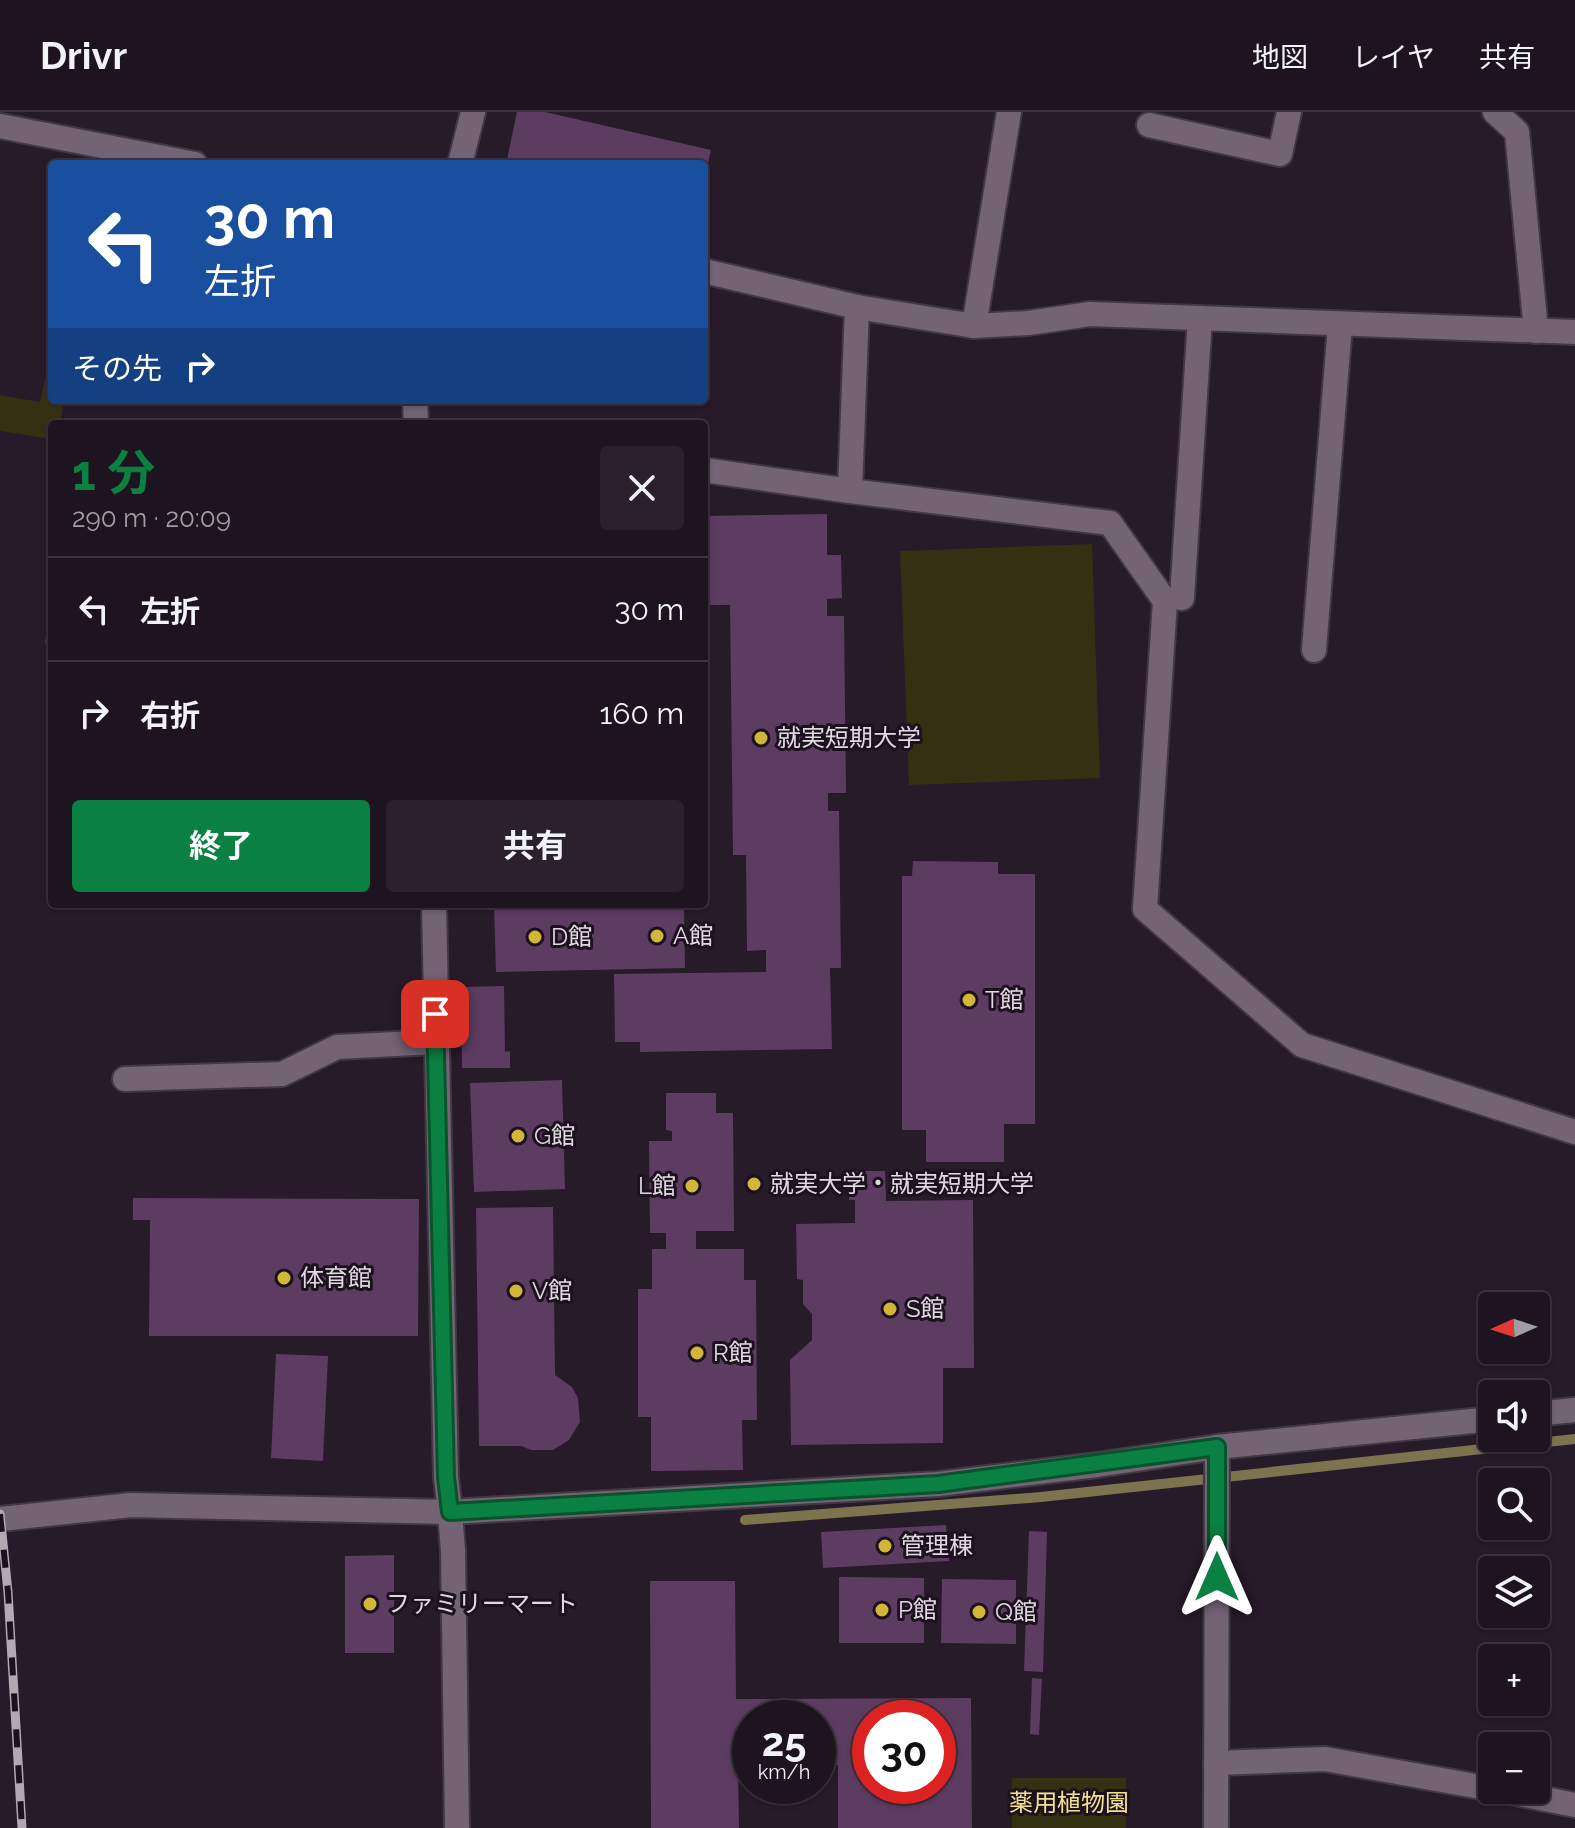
<!DOCTYPE html>
<html lang="ja">
<meta charset="utf-8">
<style>
:root{--surface:#1d141f;--page:#2a212c;--text:#f1f3f6;--muted:#a09ea4;--line:#3b333d;--accent:#0b8043}
body{margin:0;font-family:Raleway,"Noto Sans JP",sans-serif;background:var(--page);color:var(--text);height:100vh;display:flex;flex-direction:column;font-size:30px;white-space:nowrap}
*{box-sizing:border-box;margin:0}
p{font-size:26px;color:var(--muted)}
.icon{flex:none;width:44px;height:44px;fill:none;stroke:currentColor;stroke-width:2;stroke-linecap:round;stroke-linejoin:round}
.map{position:relative;flex:1;overflow:hidden}
.side{position:absolute;left:48px;top:308px;width:660px;height:488px;display:flex;flex-direction:column;background:var(--surface);border-radius:8px;box-shadow:0 2px 6px #0004,0 0 0 2px var(--line)}
.side>*{flex:none}
.hud{position:absolute;left:48px;top:48px;width:660px;height:244px;border-radius:8px;box-shadow:0 2px 6px #0004,0 0 0 2px var(--line);background:#1a4fa0;color:#fff;overflow:hidden}
.needle{width:52px;rotate:267deg}
.controls{position:absolute;left:1478px;top:1180px;display:grid;gap:16px}
.controls a{display:grid;place-items:center;width:72px;height:72px;border-radius:8px;background:var(--surface);box-shadow:0 2px 6px #0004,0 0 0 2px var(--line);font-size:40px}
.speed{position:absolute;left:732px;top:1588px;display:flex;gap:16px;font-size:40px;font-weight:700;text-align:center}
.speed>*{display:grid;place-content:center;width:104px;height:104px;border-radius:50%;background:var(--surface);box-shadow:0 2px 6px #0004,0 0 0 2px var(--line);line-height:1}
.speed small{font-size:20px;font-weight:400}
.speed .limit{border:12px solid #d22;background:#fff;color:#111}
.pin{position:absolute;display:grid;place-items:center;width:68px;height:68px;color:#fff;margin:-34px;border-radius:16px;box-shadow:0 4px 12px #0006}
.me{position:absolute;width:88px;margin:-44px;rotate:0deg;stroke-linejoin:round;filter:drop-shadow(0 0 6px #0008)}
.turn{display:flex;align-items:center;gap:28px;height:168px;padding:0 24px;font-size:36px}
.turn .icon{width:104px;height:104px;stroke-width:2.5}
.turn b{display:block;font-size:56px;line-height:68px}
.then{display:flex;align-items:center;height:76px;padding:0 24px;background:#0003;gap:16px;font-size:30px}
.round{display:grid;place-items:center;flex:none;width:84px;height:84px;border-radius:8px;background:var(--page)}
.headline{display:flex;align-items:center;justify-content:space-between;height:136px;padding:0 24px}
h1{font-size:48px;font-weight:700;line-height:60px;color:var(--accent)}
.primary-button{display:flex;gap:16px;margin-top:auto;padding:16px 24px}
.primary-button a{flex:1;height:92px;border-radius:8px;background:var(--accent);color:#fff;font-size:32px;font-weight:700;line-height:92px;text-align:center}
.primary-button a+a{background:var(--page);color:var(--text)}
ul{padding:0;list-style:none}
li{display:flex;align-items:center;gap:24px;height:104px;padding:0 24px;border-top:2px solid var(--line)}
li div{flex:1}
li b{display:block;font-size:30px}
li em{font-style:normal}
header{display:flex;align-items:center;gap:48px;box-sizing:border-box;height:112px;padding:0 40px;background:var(--surface);border-bottom:2px solid var(--line)}
header strong{font-size:38px}
nav{display:flex;gap:44px;margin-inline-start:auto;font-size:28px}
.map>svg:first-child{display:block}
.green{fill:#363013}
.lines{fill:none;stroke-linecap:round;stroke-linejoin:round}
.stream{stroke:#7d744f;stroke-width:10}
.building{fill:#5d3c62;fill-rule:evenodd}
.street-casing{stroke:#413843;stroke-width:28}
.secondary-casing{stroke:#413843;stroke-width:28}
.street{stroke:#736375;stroke-width:24}
.secondary{stroke:#736375;stroke-width:24}
.rail-casing{stroke:#b1a8b2;stroke-width:9}
.rail{stroke:#1d111f;stroke-width:6;stroke-dasharray:18;stroke-linecap:butt}
.route-casing{stroke:#07532c;stroke-width:20}
.route{stroke:#0b8043;stroke-width:14}
.poi-dot{fill:#cfb837;stroke:#1d111f;stroke-width:3}
.labels{text-anchor:middle;stroke-width:6;stroke-linejoin:round;paint-order:stroke}
.poi-label{font-size:24px;fill:#e0d8e1;stroke:#1d111f;text-anchor:start}
.park-label{font-size:24px;fill:#f1e18e;stroke:#1d111f}
</style>
<header>
<strong>Drivr</strong>
<nav><a>地図</a><a>レイヤ</a><a>共有</a></nav>
</header>
<div class="map">
<svg width="1575" height="1716" viewBox="0 0 1575 1716">
<rect width="100%" height="100%" fill="#271a29"/>
<!-- green -->
<g class="green">
<polygon points="52,235 52,288 64,288 60,312 52,312 52,327 0,319 0,283 40,290"/>
<polygon points="1092,432 1100,666 909,673 900,439"/>
<rect x="1012" y="1666" width="114" height="50"/>
</g>
<g class="lines">
<!-- stream -->
<polyline class="stream" points="745,1408 1041,1385 1575,1327"/>
</g>
<!-- building -->
<g class="building">
<polygon points="517,0 545,0 711,38 705,63 704,52 506,52"/>
<polygon points="827,402 827,443 841,443 842,486 827,487 827,504 844,504 846,681 828,681 828,699 839,699 841,856 830,856 832,937 640,940 640,930 615,930 614,862 766,860 766,838 747,839 746,743 733,743 730,493 704,493 704,404"/>
<polygon points="50,492 52,492 52,532 45,531"/>
<polygon points="913,749 998,750 998,762 1035,762 1035,1012 1004,1012 1004,1050 926,1050 926,1018 902,1018 902,764 912,764"/>
<polygon points="494,792 684,792 685,856 496,860"/>
<polygon points="504,874 505,940 510,939 510,956 462,956 461,875"/>
<polygon points="562,968 565,1077 474,1080 470,971"/>
<polygon points="666,981 716,981 716,1001 733,1001 734,1119 696,1119 696,1137 744,1137 744,1168 756,1168 757,1308 742,1308 743,1358 651,1359 651,1305 638,1305 638,1177 652,1177 652,1137 666,1137 666,1121 650,1121 649,1029 672,1029 672,1019 666,1018"/>
<polygon points="849,1059 885,1059 886,1089 973,1088 974,1256 943,1256 943,1331 791,1333 790,1248 812,1228 812,1202 803,1192 803,1168 797,1167 796,1112 855,1111 855,1088 849,1088"/>
<polygon points="133,1086 419,1087 418,1224 149,1224 150,1108 133,1108"/>
<polygon points="553,1095 555,1263 572,1275 578,1286 580,1310 569,1328 553,1338 531,1338 521,1334 479,1334 476,1096"/>
<polygon points="276,1242 328,1244 323,1349 271,1346"/>
<polygon points="946,1413 949,1449 823,1456 821,1420"/>
<polygon points="1029,1419 1047,1420 1043,1560 1024,1559"/>
<polygon points="394,1443 394,1541 345,1541 345,1444"/>
<polygon points="839,1465 924,1466 924,1531 839,1531"/>
<polygon points="942,1467 1016,1468 1016,1532 941,1531"/>
<path d="M650,1469H735L736,1587L971,1586L972,1716H838V1653H818V1606H750V1654H738L739,1716H651ZM870,1606H938V1674H870Z"/>
<polygon points="1032,1566 1042,1567 1039,1623 1030,1622"/>
</g>
<g class="lines">
<defs>
<g id="street">
<polyline points="1495,0 1517,20 1536,219"/>
<polyline points="1149,13 1280,42 1289,0"/>
<polyline points="0,14 195,52"/>
<polyline points="460,52 473,0"/>
<polyline points="704,159 857,195 974,214 1028,211 1090,202 1575,220"/>
<polyline points="974,214 1009,0"/>
<polyline points="415,288 416,312"/>
<polyline points="704,358 850,379 1110,411 1165,489 1145,797 1302,933 1575,1020"/>
<polyline points="850,379 857,195"/>
<polyline points="1182,486 1200,206"/>
<polyline points="1314,538 1340,213"/>
<polyline points="434,792 446,1365 450,1400"/>
<polyline points="125,967 282,962 337,935 435,930"/>
<polyline points="1536,1302 1575,1298"/>
<polyline points="0,1407 131,1393 450,1400 938,1372 1097,1353 1217,1335 1492,1307"/>
<polyline points="1216,1651 1325,1647 1492,1677"/>
<polyline points="1500,1678 1575,1693"/>
<polyline points="1216,1716 1217,1335"/>
</g>
<polyline id="secondary" points="450,1400 453,1439 457,1716"/>
</defs>
<!-- street casing -->
<use href="#street" class="street-casing"/>
<!-- secondary casing -->
<use href="#secondary" class="secondary-casing"/>
<!-- street -->
<use href="#street" class="street"/>
<!-- secondary -->
<use href="#secondary" class="secondary"/>
<defs>
<polyline id="rail" points="0,1402 8,1480 22,1716"/>
</defs>
<!-- rail casing -->
<use href="#rail" class="rail-casing"/>
<!-- rail -->
<use href="#rail" class="rail"/>
</g>
<g class="lines">
<defs>
<polyline id="route" points="435,902 446,1365 450,1400 938,1372 1217,1335 1217,1465"/>
</defs>
<!-- route casing -->
<use href="#route" class="route-casing"/>
<!-- route -->
<use href="#route" class="route"/>
</g>
<!-- markers -->
<g class="poi-dot">
<circle cx="761" cy="626" r="8"/>
<circle cx="657" cy="824" r="8"/>
<circle cx="535" cy="825" r="8"/>
<circle cx="969" cy="888" r="8"/>
<circle cx="518" cy="1024" r="8"/>
<circle cx="754" cy="1072" r="8"/>
<circle cx="692" cy="1074" r="8"/>
<circle cx="284" cy="1166" r="8"/>
<circle cx="516" cy="1179" r="8"/>
<circle cx="890" cy="1197" r="8"/>
<circle cx="697" cy="1241" r="8"/>
<circle cx="885" cy="1434" r="8"/>
<circle cx="370" cy="1492" r="8"/>
<circle cx="882" cy="1498" r="8"/>
<circle cx="979" cy="1500" r="8"/>
</g>
<g class="labels">
<!-- poi labels -->
<g class="poi-label">
<text x="777" y="634">就実短期大学</text>
<text x="673" y="832">A館</text>
<text x="551" y="833">D館</text>
<text x="985" y="896">T館</text>
<text x="534" y="1032">G館</text>
<text x="770" y="1080">就実大学・就実短期大学</text>
<text x="676" y="1082" text-anchor="end">L館</text>
<text x="300" y="1174">体育館</text>
<text x="532" y="1187">V館</text>
<text x="906" y="1205">S館</text>
<text x="713" y="1249">R館</text>
<text x="901" y="1442">管理棟</text>
<text x="386" y="1500">ファミリーマート</text>
<text x="898" y="1506">P館</text>
<text x="995" y="1508">Q館</text>
</g>
<!-- park labels -->
<g class="park-label">
<text x="1069" y="1699">薬用植物園</text>
</g>
</g>
</svg>
<div class="controls">
<a><svg class="needle" viewBox="-14 -14 28 28"><path d="M0-13l5 13h-10z" fill="#e53935"/><path d="M0 13l5-13h-10z" fill="#a09ea4"/></svg></a>
<a><svg class="icon" aria-label="sound" viewBox="0 0 24 24"><path d="M4 9h4l5-4v14l-5-4H4zM17 9q2 3 0 6"/></svg></a>
<a><svg class="icon" aria-label="search" viewBox="0 0 24 24"><circle cx="10" cy="10" r="6"/><path d="M15 15l6 6"/></svg></a>
<a><svg class="icon" aria-label="layers" viewBox="0 0 24 24"><path d="M12 4l9 5-9 5-9-5zM3 14l9 5 9-5"/></svg></a>
<a>+</a>
<a>−</a>
</div>
<div class="speed"><div>25<small>km/h</small></div><div class="limit">30</div></div>
<div class="pin" style="left:435px;top:902px;background:#d93025"><svg class="icon" aria-label="arrive" viewBox="0 0 24 24"><path d="M6 21V4h12l-3 4 3 4H6"/></svg></div>
<svg class="me" style="left:1217px;top:1465px" viewBox="-20 -20 40 40"><path d="M0-17L14 15 0 8-14 15z" fill="#0b8043" stroke="#fff" stroke-width="4"/></svg>
<div class="hud">
<div class="turn"><svg class="icon" aria-label="left" viewBox="0 0 24 24"><path d="M17 20v-9H6M10 6l-5 5 5 5"/></svg><div><b>30 m</b>左折</div></div>
<div class="then">その先<svg class="icon" aria-label="right" viewBox="0 0 24 24"><path d="M7 20v-9h11M14 6l5 5-5 5"/></svg></div>
</div>
<section class="side">
<div class="headline"><div><h1>1 分</h1><p>290 m · 20:09</p></div><a class="round"><svg class="icon" aria-label="close" viewBox="0 0 24 24"><path d="M6 6l12 12M18 6L6 18"/></svg></a></div>
<ul>
<li><svg class="icon" aria-label="left" viewBox="0 0 24 24"><path d="M17 20v-9H6M10 6l-5 5 5 5"/></svg><div><b>左折</b></div><em>30 m</em></li>
<li><svg class="icon" aria-label="right" viewBox="0 0 24 24"><path d="M7 20v-9h11M14 6l5 5-5 5"/></svg><div><b>右折</b></div><em>160 m</em></li>
</ul>
<div class="primary-button"><a>終了</a><a>共有</a></div>
</section>
</div>
